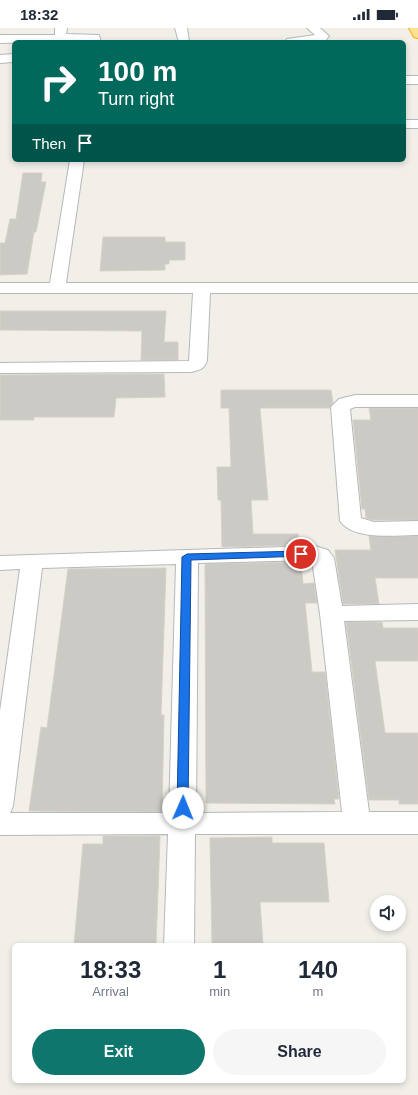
<!DOCTYPE html>
<style>
:root{--surface:#fff;--page:#f6f6f7;--text:#1f2937;--muted:#747a83;--accent:#0f766e}
body{margin:0;font-family:Arial,sans-serif;background:var(--page);color:var(--text);height:100vh;display:flex;flex-direction:column;font-size:15px;white-space:nowrap}
*{box-sizing:border-box;margin:0}
p{font-size:13px;color:var(--muted)}
.icon{flex:none;width:22px;height:22px;fill:none;stroke:currentColor;stroke-width:2;stroke-linecap:round;stroke-linejoin:round}
.map{position:relative;flex:1;overflow:hidden}
.panel{position:absolute;left:12px;top:915px;width:394px;height:140px;display:flex;flex-direction:column;background:var(--surface);border-radius:6px;box-shadow:0 2px 6px #0003}
.panel>*{flex:none}
.top-card{position:absolute;left:12px;top:12px;width:394px;height:122px;border-radius:6px;box-shadow:0 2px 6px #0003;background:#00695c;color:#fff;overflow:hidden}
.buttons{position:absolute;left:370px;top:867px;display:grid;gap:8px}
.buttons a{display:grid;place-items:center;width:36px;height:36px;border-radius:50%;background:var(--surface);box-shadow:0 2px 6px #0003;font-size:20px}
.pin{position:absolute;display:grid;place-items:center;width:34px;height:34px;color:#fff;margin:-17px;border:2px solid #fff;border-radius:50%;box-shadow:0 1px 4px #0007}
.me{position:absolute;width:44px;margin:-22px;rotate:1deg;stroke-linejoin:round;filter:drop-shadow(0 0 3px #0008)}
.turn{display:flex;align-items:center;gap:14px;height:84px;padding:0 20px;font-size:18px}
.turn .icon{width:52px;height:52px;stroke-width:2.5}
.turn b{display:block;font-size:28px;line-height:34px}
.then{display:flex;align-items:center;height:38px;padding:0 20px;background:#0003;gap:8px;font-size:15px}
.eta{display:flex;justify-content:space-evenly;align-items:center;height:68px;text-align:center}
.eta b{font-size:24px;font-weight:700;line-height:28px}
.cta{display:flex;gap:8px;margin-top:auto;padding:8px 20px}
.cta a{flex:1;height:46px;border-radius:24px;background:var(--accent);color:#fff;font-size:16px;font-weight:700;line-height:46px;text-align:center}
.cta a+a{background:var(--page);color:var(--text)}
.status{display:flex;justify-content:space-between;align-items:center;height:28px;padding:0 20px;background:var(--surface);direction:ltr}
.status svg{height:11px;fill:currentColor}
.map>svg:first-child{display:block}
.building{fill:#cccac5;stroke:#d6d1c6}
.lines{fill:none;stroke-linecap:round;stroke-linejoin:round}
.minor-casing{stroke:#b5b8bc;stroke-width:2}
.highway-casing{stroke:#f9ab00;stroke-width:2}
.minor{fill:#fff;fill-rule:evenodd}
.highway{fill:#fde293;fill-rule:evenodd}
.route{fill:#1a73e8;stroke:#114b97}
</style>
<div class="status"><b>18:32</b><svg viewBox="0 0 49 12"><path d="M0 12V9h3v3zM5 12V6h3v6zM10 12V3h3v9zM15 12V0h3v12zM26 1h20v11H26zM47 4h2v5h-2z"/></svg></div>
<div class="map">
<svg width="418" height="1067" viewBox="0 0 418 1067">
<rect width="100%" height="100%" fill="#f1efe8"/>
<!-- building -->
<g class="building">
<polygon points="23,145 42,145 41,154 46,154 36,204 34,204 27,246 0,247 0,215 5,215 10,191 16,191"/>
<polygon points="103,209 165,209 165,214 185,214 185,232 169,232 169,236 165,236 165,242 100,243"/>
<polygon points="0,283 166,283 164,314 178,314 178,332 141,332 142,303 0,302"/>
<polygon points="140,346 164,346 165,369 116,370 114,389 34,389 34,392 0,392 0,347"/>
<polygon points="221,362 331,362 333,375 330,380 260,380 268,472 251,472 253,506 298,506 299,517 222,519 221,472 218,472 217,439 231,439 229,380 221,380"/>
<polygon points="369,380 418,380 418,492 374,492 366,490 365,481 362,481 353,392 371,392"/>
<polygon points="369,508 418,508 418,550 375,550 379,576 343,576 335,522 371,522"/>
<polygon points="301,534 303,556 314,555 317,575 305,575 312,644 325,644 339,771 334,771 335,776 206,775 205,536"/>
<polygon points="166,540 161,687 164,687 162,784 29,783 41,699 47,700 68,541"/>
<polygon points="346,594 382,594 383,600 418,600 418,633 375,633 385,705 418,705 418,776 399,776 399,772 369,772"/>
<polygon points="103,808 160,808 156,917 74,917 83,816 103,816"/>
<polygon points="272,809 272,815 324,815 329,874 260,874 263,917 212,917 210,810"/>
</g>
<g class="lines">
<defs>
<g id="minor">
<polygon points="55,0 67,0 66,6 99,7 101,14 89,14 89,13 0,15 0,7 55,7"/>
<polygon points="175,0 187,0 189,14 179,14"/>
<polygon points="307,0 320,0 329,8 326,12 322,14 285,14 287,11 315,7"/>
<polygon points="14,26 14,34 0,35 0,27"/>
<rect x="404" y="48" width="14" height="8"/>
<rect x="404" y="92" width="14" height="8"/>
<path d="M70,132H84L66,255H418V265H210L207,332C205,341 199,342 191,344L0,345V335L189,333L193,265H0V255H50Z"/>
<path d="M355,367H418V379H355L350,381L361,490L374,494L418,493V507C397,507 354,513 340,493L331,379L339,371Z"/>
<path d="M315,518L328,522L334,530L342,578L418,576V592L344,593L369,784H418V806H195L194,917H164L168,806L0,807V683L20,541L0,542V528ZM312,532L320,586L342,784L196,785L198,535ZM176,536L169,785H10L13,778L42,540Z"/>
</g>
<polygon id="highway" points="409,0 418,0 418,10 414,9"/>
</defs>
<!-- minor casing -->
<use href="#minor" class="minor-casing"/>
<!-- highway casing -->
<use href="#highway" class="highway-casing"/>
<!-- minor -->
<use href="#minor" class="minor"/>
<!-- highway -->
<use href="#highway" class="highway"/>
</g>
<!-- route -->
<polygon class="route" points="301,523 306,526 304,528 191,532 188,780 187,783 183,784 179,783 177,780 182,529 187,526"/>
</svg>
<div class="buttons">
<a><svg class="icon" aria-label="sound" viewBox="0 0 24 24"><path d="M4 9h4l5-4v14l-5-4H4zM17 9q2 3 0 6"/></svg></a>
</div>
<div class="pin" style="left:301px;top:526px;background:#d93025"><svg class="icon" aria-label="arrive" viewBox="0 0 24 24"><path d="M6 21V4h12l-3 4 3 4H6"/></svg></div>
<svg class="me" style="left:183px;top:780px" viewBox="-20 -20 40 40"><circle r="19" fill="#fff"/><path d="M0-13L10 11 0 6-10 11z" fill="#1a73e8"/></svg>
<div class="top-card">
<div class="turn"><svg class="icon" aria-label="right" viewBox="0 0 24 24"><path d="M7 20v-9h11M14 6l5 5-5 5"/></svg><div><b>100 m</b>Turn right</div></div>
<div class="then">Then<svg class="icon" aria-label="arrive" viewBox="0 0 24 24"><path d="M6 21V4h12l-3 4 3 4H6"/></svg></div>
</div>
<section class="panel">
<div class="eta">
<div><b>18:33</b><p>Arrival</p></div>
<div><b>1</b><p>min</p></div>
<div><b>140</b><p>m</p></div>
</div>
<div class="cta"><a>Exit</a><a>Share</a></div>
</section>
</div>
